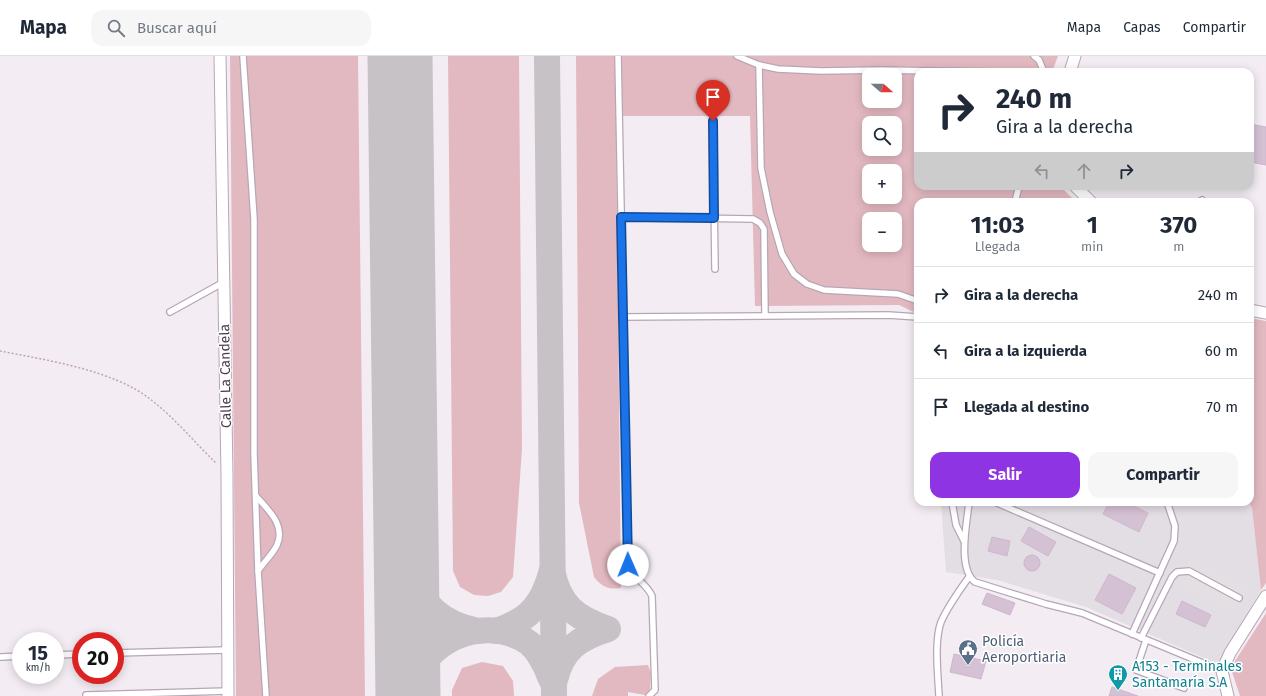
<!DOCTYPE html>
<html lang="es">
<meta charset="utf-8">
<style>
:root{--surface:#fff;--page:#f6f6f7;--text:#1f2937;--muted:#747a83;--line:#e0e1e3;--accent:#8e34e3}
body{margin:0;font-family:"Fira Sans",sans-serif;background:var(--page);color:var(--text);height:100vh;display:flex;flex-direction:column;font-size:15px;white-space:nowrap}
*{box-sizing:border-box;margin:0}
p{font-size:13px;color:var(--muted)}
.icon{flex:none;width:22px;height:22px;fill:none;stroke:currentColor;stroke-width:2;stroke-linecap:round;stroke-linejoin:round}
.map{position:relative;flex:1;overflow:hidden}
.drawer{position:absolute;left:914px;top:142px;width:340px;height:308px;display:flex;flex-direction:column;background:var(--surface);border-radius:12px;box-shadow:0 2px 10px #0003}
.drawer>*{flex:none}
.banner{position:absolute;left:914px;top:12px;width:340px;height:122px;border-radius:12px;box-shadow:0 2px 10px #0003;background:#fff;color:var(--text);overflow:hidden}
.needle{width:26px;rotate:110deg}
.buttons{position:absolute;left:862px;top:12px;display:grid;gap:8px}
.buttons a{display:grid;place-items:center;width:40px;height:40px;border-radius:8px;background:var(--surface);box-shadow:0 2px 10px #0003;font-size:20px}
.speed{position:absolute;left:12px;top:576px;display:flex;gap:8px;font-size:20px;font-weight:700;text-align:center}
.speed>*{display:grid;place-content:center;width:52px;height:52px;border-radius:50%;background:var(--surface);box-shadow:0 2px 10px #0003;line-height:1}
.speed small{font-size:10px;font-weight:400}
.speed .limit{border:6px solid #d22;background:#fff;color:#111}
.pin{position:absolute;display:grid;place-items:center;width:34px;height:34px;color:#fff;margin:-41px -17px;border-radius:50% 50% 50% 0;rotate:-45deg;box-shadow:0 0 4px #0007}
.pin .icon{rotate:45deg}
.me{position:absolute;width:44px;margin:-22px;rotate:359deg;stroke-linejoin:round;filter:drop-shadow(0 0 3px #0008)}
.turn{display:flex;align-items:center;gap:14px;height:84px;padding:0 16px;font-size:18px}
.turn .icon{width:52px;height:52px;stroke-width:2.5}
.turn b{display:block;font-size:28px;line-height:34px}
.lanes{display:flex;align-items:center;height:38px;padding:0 16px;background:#0003;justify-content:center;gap:20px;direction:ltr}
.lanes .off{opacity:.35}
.eta{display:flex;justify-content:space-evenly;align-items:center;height:68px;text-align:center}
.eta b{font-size:24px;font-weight:700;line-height:28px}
.action{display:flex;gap:8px;margin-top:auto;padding:8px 16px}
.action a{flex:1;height:46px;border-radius:12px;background:var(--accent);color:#fff;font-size:16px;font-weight:700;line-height:46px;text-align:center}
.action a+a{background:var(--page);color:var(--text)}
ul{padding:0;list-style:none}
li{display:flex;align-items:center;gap:12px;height:56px;padding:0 16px;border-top:1px solid var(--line)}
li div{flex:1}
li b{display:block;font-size:15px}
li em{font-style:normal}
header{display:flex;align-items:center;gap:24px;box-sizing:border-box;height:56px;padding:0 20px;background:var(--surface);border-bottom:1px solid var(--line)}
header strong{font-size:19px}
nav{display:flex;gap:22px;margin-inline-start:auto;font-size:14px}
.search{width:280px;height:36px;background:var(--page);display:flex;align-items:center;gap:10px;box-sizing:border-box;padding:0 14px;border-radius:12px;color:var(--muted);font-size:15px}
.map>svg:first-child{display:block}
.industrial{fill:#e3dde4}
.green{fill:#e3b9c1;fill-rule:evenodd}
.parking{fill:#e3dfe3}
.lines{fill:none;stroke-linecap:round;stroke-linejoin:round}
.taxiway{stroke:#c6c2c6;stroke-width:26}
.runway{stroke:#c6c2c6;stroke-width:65}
.building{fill:#d4c2d4;stroke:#ceb6cf}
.lane-casing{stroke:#b6a6b6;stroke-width:8}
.street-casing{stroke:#b6a6b6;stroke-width:13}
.path{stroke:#bfa2bf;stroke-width:1.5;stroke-dasharray:2 2;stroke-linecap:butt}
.lane{stroke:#fff;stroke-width:5.5}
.street{stroke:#fff;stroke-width:11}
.route-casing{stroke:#114b97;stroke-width:10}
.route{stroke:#1a73e8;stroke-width:7}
.labels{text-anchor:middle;stroke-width:3;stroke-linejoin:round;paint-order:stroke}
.street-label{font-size:14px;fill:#473a48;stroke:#fff}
.service-label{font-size:14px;fill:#4e5e75;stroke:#fff;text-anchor:start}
.culture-label{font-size:14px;fill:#0d838f;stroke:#fff;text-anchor:start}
</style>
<header>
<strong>Mapa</strong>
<div class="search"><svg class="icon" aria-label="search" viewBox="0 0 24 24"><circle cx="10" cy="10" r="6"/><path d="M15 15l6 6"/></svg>Buscar aquí</div>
<nav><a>Mapa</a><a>Capas</a><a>Compartir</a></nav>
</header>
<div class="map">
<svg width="1266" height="640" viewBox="0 0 1266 640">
<rect width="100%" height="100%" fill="#f4ecf3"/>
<!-- industrial -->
<polygon class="industrial" points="941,446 1249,446 1252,452 1261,534 1218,608 1086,551 997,524 946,516"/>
<!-- green -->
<g class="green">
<polygon points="230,0 358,0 365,640 236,640"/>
<polygon points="448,0 519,0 522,393 513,521 501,536 488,540 474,539 460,531 453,515"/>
<path d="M576,0H1058L1052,16H918V130H1060L1076,146H918V258L899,249L755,250L750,60H616L621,532C609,534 602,531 594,521L579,447ZM869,19H895V45H869ZM869,67H895V93H869ZM869,115H895V141H869ZM869,163H895V189H869Z"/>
<polygon points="1250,262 1266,265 1266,527 1261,534 1252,452 1249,446"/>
<polygon points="1266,557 1266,640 1240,640 1232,616 1235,605"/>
<polygon points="482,606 503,610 513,625 514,640 452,640 452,634 462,612"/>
<polygon points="648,609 651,617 650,634 645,639 628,636 628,640 592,640 598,623 615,611"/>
</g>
<!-- parking -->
<polygon class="parking" points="1190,502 1249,532 1233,557 1178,529"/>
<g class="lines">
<!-- taxiway -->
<g class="taxiway">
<polyline points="547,0 554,640"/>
<path d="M407,517C426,550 439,567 478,575"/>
<path d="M496,575C530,564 543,548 552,514C559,549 575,562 608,573C579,582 562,593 555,624"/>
<path d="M408,636C415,624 420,609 430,599C455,573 498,565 529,587C540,596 546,610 551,623"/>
</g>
<!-- runway -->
<polyline class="runway" points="400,0 408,640"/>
</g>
<!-- building -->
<g class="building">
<polygon points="1250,68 1266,71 1266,109 1250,106"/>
<polygon points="1109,446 1126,446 1148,457 1139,476 1103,458"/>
<polygon points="1029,471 1056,486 1048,500 1021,485"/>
<polygon points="992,481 1010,485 1007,500 988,495"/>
<circle cx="1032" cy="507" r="8"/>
<polygon points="1109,518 1136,532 1122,558 1095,544"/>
<polygon points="987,537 1015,547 1010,559 982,548"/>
<polygon points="1182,545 1211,559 1205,571 1176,558"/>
<polygon points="954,598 986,605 981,623 950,616"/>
<polygon points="1112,631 1138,640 1109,640"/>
</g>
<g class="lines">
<defs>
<g id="lane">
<polyline points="243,0 254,163 254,398 258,515 266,640"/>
<path d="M618,0L628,509C634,523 647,528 652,540L655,634L649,640"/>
<polyline points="737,0 759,9 778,13 821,15 881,14 993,16"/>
<polyline points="1034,0 1039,4 1044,16"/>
<polyline points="759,9 761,112 770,156 782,198 794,218 807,228 824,234 898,238 918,245"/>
<polyline points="713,65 715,213"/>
<polyline points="1015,146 1019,130"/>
<polyline points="1199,146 1202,144"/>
<polyline points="621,161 753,163 760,167 764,173 765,259"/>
<polyline points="170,256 224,226"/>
<polyline points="623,261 888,259 918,261"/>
<path d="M256,440C268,454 286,469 277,489C273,498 263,507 258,515"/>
<polyline points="952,446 956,469 964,485"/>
<path d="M969,446C967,467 957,512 975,526L1046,548L1082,557L1222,615"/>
<polyline points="995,446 1160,517"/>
<polyline points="1132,578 1174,485 1175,470 1167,446"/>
<polyline points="1141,582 1172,521 1177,516 1189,515 1239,542"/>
<polyline points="1146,584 1136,614 1184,632"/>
<polyline points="115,597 227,594"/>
<polyline points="55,599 81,598"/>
<polyline points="1,601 21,600"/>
<polyline points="86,639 228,635"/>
<path d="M939,640C938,619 934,585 941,566C948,550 959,535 969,521"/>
</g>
<g id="street">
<polyline points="220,0 227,419 228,640"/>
<polyline points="1070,16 1075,0"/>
<polyline points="1075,130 1091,146"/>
<polyline points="1250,254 1266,257"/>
<polyline points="1228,640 1222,615 1230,597 1266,540"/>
</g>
</defs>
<!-- lane casing -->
<use href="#lane" class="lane-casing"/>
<!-- street casing -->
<use href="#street" class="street-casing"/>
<!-- path -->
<path class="path" d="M0,295C46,304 113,314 150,343C175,362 194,386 216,407"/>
<!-- lane -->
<use href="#lane" class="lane"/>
<!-- street -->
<use href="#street" class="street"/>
</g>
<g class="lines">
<defs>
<polyline id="route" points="628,509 621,161 714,162 713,65"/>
</defs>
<!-- route casing -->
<use href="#route" class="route-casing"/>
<!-- route -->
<use href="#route" class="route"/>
</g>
<!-- icons -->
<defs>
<symbol id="civic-pin" viewBox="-11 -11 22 30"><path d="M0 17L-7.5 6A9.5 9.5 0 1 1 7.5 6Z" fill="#5c6f8a" stroke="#fff"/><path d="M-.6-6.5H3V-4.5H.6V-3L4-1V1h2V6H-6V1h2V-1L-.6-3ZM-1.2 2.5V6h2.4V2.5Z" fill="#fff"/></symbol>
<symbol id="building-pin" viewBox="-11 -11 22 30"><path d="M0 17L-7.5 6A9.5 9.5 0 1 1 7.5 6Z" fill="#0f9aa8" stroke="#fff"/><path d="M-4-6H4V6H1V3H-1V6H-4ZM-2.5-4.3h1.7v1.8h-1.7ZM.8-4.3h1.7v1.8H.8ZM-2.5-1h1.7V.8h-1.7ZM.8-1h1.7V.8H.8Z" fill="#fff"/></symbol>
</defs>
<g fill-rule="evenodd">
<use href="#civic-pin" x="957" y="582" width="22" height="30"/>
<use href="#building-pin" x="1107" y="607" width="22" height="30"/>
</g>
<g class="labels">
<!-- street labels -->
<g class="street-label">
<text transform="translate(225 320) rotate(-91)" y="5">Calle La Candela</text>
</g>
<!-- service labels -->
<g class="service-label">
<text x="982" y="590">Policía<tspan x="982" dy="16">Aeroportiaria</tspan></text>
</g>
<!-- culture labels -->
<g class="culture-label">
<text x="1132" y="615">A153 - Terminales<tspan x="1132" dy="16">Santamaría S.A</tspan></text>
</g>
</g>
</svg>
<div class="buttons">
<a><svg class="needle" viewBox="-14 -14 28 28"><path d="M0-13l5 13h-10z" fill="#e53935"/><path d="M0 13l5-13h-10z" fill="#747a83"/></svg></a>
<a><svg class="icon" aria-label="search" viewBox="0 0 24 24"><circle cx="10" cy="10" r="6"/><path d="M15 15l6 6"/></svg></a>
<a>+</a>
<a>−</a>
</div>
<div class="speed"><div>15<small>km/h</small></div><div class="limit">20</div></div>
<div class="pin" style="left:713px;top:65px;background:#d93025"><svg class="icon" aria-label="arrive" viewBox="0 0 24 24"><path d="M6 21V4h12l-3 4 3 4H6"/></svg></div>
<svg class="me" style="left:628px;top:509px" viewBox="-20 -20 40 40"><circle r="19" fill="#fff"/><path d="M0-13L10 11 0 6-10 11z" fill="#1a73e8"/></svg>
<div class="banner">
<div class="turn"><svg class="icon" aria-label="right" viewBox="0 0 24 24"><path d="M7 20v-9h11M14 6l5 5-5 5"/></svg><div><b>240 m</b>Gira a la derecha</div></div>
<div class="lanes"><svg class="icon off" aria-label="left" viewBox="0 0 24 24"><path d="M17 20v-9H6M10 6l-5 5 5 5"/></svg><svg class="icon off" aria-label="ahead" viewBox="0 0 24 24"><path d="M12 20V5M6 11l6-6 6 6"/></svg><svg class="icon" aria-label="right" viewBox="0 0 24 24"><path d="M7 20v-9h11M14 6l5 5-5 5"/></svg></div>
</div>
<section class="drawer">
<div class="eta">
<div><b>11:03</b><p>Llegada</p></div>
<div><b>1</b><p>min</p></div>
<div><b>370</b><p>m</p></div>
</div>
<ul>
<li><svg class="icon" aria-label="right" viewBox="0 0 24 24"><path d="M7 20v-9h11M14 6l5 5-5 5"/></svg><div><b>Gira a la derecha</b></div><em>240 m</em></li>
<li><svg class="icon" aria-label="left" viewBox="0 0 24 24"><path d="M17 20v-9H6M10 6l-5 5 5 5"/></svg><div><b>Gira a la izquierda</b></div><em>60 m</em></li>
<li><svg class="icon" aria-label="arrive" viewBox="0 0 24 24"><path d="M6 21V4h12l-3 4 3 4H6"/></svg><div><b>Llegada al destino</b></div><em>70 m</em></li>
</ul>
<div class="action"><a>Salir</a><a>Compartir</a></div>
</section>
</div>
